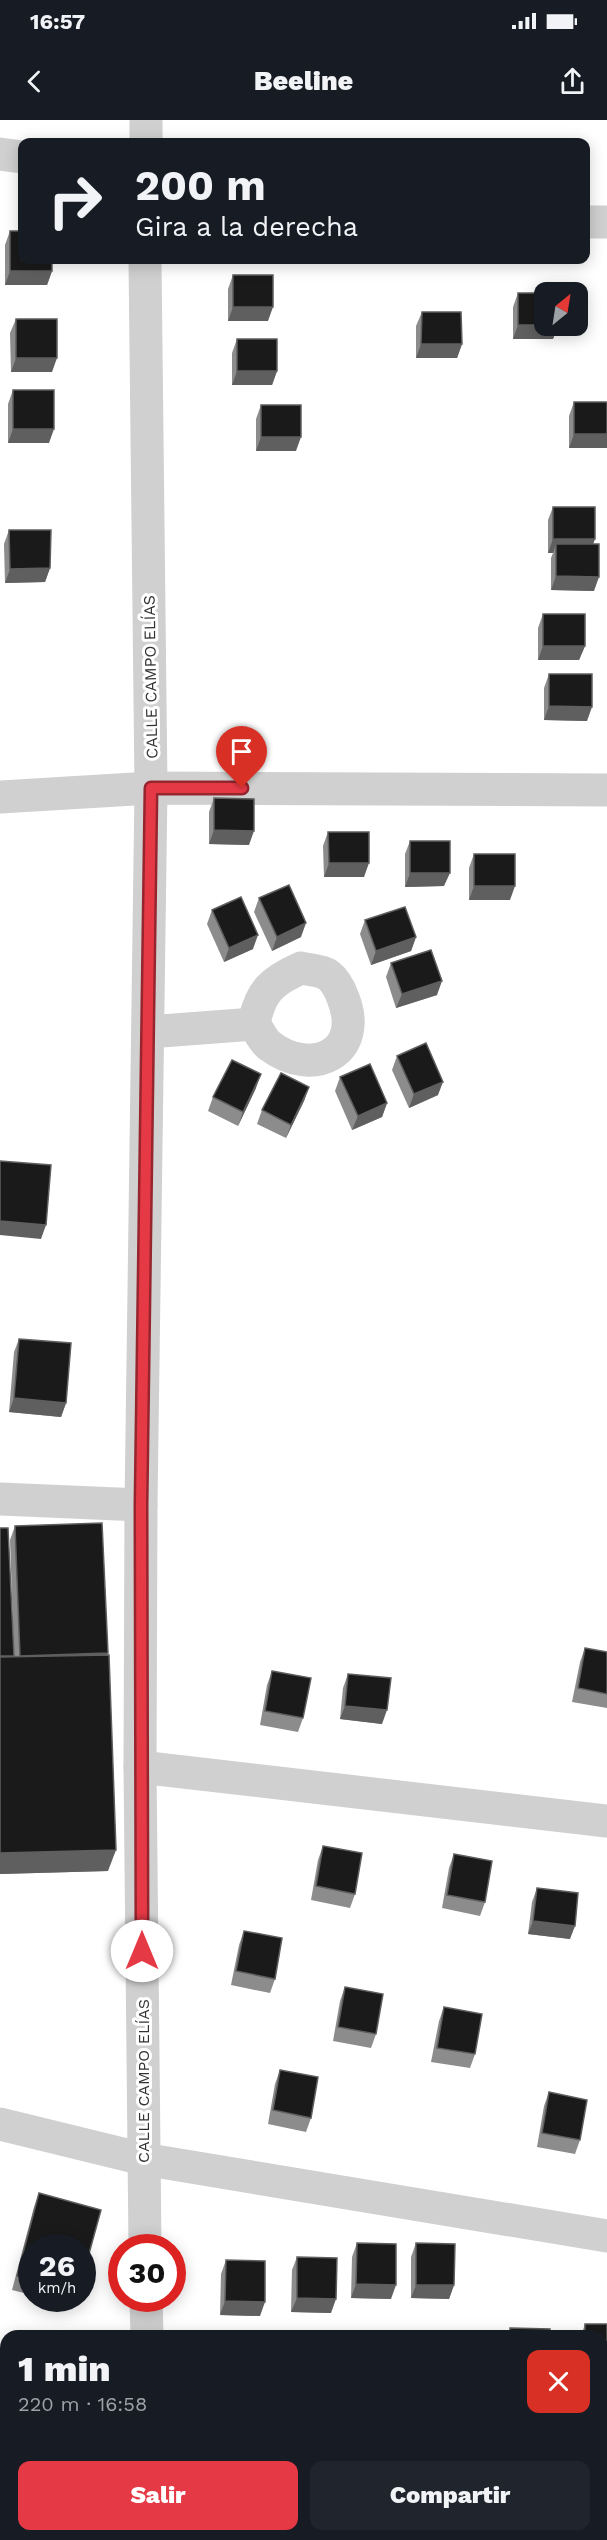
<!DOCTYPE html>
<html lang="es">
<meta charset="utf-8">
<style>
:root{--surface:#171b24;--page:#20242c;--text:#f1f3f6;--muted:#9ea1a6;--accent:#e63946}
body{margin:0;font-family:"Work Sans",sans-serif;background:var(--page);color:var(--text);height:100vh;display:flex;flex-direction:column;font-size:22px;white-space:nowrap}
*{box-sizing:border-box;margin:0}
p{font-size:20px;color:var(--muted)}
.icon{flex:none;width:33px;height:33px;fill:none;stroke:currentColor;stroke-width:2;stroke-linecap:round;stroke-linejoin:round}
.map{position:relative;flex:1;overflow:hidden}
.details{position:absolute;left:0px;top:2210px;width:608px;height:212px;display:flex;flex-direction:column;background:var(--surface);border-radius:18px 18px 0 0;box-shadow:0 3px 15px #0003}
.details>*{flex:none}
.hud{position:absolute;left:18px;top:18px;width:572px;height:126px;border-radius:12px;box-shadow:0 3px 15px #0003;background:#171b24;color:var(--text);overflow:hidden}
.needle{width:39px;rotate:30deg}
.controls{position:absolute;left:534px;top:162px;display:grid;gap:12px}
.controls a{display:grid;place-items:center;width:54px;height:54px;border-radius:12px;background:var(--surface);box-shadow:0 3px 15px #0003;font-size:30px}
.speed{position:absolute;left:18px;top:2114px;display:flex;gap:12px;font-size:30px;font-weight:700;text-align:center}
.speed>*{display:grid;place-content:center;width:78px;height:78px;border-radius:50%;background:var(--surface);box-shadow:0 3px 15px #0003;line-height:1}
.speed small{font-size:15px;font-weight:400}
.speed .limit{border:9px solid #d22;background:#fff;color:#111}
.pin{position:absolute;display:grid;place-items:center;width:51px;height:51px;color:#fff;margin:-62px -26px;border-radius:50% 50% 50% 0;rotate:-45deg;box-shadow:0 0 6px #0007}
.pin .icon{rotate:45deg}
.me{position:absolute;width:66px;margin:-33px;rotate:0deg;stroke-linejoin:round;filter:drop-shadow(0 0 4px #0008)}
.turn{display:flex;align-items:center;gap:21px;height:126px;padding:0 18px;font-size:27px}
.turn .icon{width:78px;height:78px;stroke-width:2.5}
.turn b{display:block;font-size:42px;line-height:51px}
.round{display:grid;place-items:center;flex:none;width:63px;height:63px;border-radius:12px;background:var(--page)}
.head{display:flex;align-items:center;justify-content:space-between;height:102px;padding:0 18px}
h1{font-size:36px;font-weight:800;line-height:45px}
.action{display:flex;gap:12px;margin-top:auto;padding:12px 18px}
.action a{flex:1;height:69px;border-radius:12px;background:var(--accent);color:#fff;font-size:24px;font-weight:800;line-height:69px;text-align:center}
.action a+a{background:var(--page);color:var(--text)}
.status{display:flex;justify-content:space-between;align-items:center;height:42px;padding:0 30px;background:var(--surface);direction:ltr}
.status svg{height:16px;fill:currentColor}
header{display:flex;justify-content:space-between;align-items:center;height:78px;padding:0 18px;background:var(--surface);font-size:27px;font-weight:800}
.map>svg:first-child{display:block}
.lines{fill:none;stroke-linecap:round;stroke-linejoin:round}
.minor{stroke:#d0d0d0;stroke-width:33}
.wall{fill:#8c8c8c}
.shaded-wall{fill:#5f5f5f}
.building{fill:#1a1a1a;stroke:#5f5f5f;stroke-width:1.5}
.route-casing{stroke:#96252e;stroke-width:15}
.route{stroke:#e63946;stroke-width:10}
.labels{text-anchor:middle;stroke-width:6;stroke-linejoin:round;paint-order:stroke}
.street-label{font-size:16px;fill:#333;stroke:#fff}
</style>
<div class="status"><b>16:57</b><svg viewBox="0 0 49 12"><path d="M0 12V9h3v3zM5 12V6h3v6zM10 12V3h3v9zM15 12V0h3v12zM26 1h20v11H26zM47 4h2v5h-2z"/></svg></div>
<header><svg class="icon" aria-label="back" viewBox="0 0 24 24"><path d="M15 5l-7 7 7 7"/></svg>Beeline<svg class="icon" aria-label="share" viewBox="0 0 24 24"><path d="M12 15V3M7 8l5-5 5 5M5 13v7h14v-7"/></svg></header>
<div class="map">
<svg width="607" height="2420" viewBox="0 0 607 2420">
<rect width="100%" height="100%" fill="#fff"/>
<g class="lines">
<!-- minor -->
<g class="minor">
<polyline points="146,0 146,22"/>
<polyline points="0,34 22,37"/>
<polyline points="585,102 607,102"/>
<polyline points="0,677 151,668 607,670"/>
<path d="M301,848C308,850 317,850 324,853C333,856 340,869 343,878C365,933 312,958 270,926C263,921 259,911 254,904C260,871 272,861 301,848Z"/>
<polyline points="148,912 254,904"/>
<polyline points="0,1379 141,1385"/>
<polyline points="140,1647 607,1701"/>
<polyline points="0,2004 143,2039 607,2116"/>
<polyline points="145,2127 140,1647 141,1385 151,668 145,140"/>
<polyline points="146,2178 147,2216"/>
<polyline points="148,2420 148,2415"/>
</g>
</g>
<!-- wall -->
<g class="wall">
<polygon points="10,111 52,151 47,165 5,165 5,125"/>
<polygon points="233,155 268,201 228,201 228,169"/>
<polygon points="518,173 558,206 553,219 513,219 513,187"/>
<polygon points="422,192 462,224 457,238 416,238 416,206"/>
<polygon points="16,199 52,252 11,252 10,213"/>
<polygon points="237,219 277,251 272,265 232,265 232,233"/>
<polygon points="13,270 49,323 8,323 8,284"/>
<polygon points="574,282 607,282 569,328 569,296"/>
<polygon points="261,285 296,331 256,331 256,299"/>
<polygon points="553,387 593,424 594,471 551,470 551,438 553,433 548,433 548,400"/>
<polygon points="9,410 50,448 45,462 5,463 4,424"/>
<polygon points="543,494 585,526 579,540 538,540 538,508"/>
<polygon points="549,554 587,601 544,600 544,568"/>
<polygon points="214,678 249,725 209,724 209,692"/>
<polygon points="328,712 364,757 324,757 323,726"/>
<polygon points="410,721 444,766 405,767 405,734"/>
<polygon points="474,734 510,780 469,780 469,748"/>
<polygon points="259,778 301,817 272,831 254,792"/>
<polygon points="212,790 253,829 224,842 207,804"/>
<polygon points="365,800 416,817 411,831 371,845 360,814"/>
<polygon points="391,843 437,875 396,888 386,857"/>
<polygon points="397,936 438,975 409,988 392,950"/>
<polygon points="340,957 387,983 382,997 352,1010 335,971"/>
<polygon points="309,967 304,981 286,1018 257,1004 262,990"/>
<polygon points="256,968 238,1006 208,991 213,977"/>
<polygon points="19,1219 66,1283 61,1297 9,1292 14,1232"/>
<polygon points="15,1406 107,1535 108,1751 0,1754 0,1408 13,1537 14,1537 10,1420"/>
<polygon points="585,1528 607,1532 607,1588 572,1582 580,1542"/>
<polygon points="272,1551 303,1598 298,1612 260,1605 267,1565"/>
<polygon points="348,1554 382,1604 340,1599 343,1568"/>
<polygon points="323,1726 355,1774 350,1788 311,1780 318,1740"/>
<polygon points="454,1734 485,1782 480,1796 442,1788 449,1748"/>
<polygon points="537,1768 570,1819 528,1814 532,1782"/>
<polygon points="244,1811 275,1859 270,1873 231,1865 239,1825"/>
<polygon points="345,1867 376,1914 371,1928 333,1921 340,1881"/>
<polygon points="444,1887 475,1934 470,1948 431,1942 439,1901"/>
<polygon points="280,1950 311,1998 306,2012 268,2004 275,1964"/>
<polygon points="549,1972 580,2020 575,2034 537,2027 544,1986"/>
<polygon points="39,2073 32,2127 32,2175 12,2170 34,2087"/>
<polygon points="357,2123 391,2179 351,2178 352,2137"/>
<polygon points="416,2123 454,2165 449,2179 411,2178 411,2137"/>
<polygon points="297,2137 331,2193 291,2192 292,2150"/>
<polygon points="226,2140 260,2196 220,2195 221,2154"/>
<polygon points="42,2178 77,2178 74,2187"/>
<polygon points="585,2204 607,2204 607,2259 602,2259 602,2216 581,2216"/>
<rect x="221" y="2415" width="44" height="5"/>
<rect x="284" y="2415" width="44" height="5"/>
<rect x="365" y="2415" width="44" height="5"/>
<rect x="414" y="2415" width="44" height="5"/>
</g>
<!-- shaded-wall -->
<g class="shaded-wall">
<polygon points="10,151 52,151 47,165 5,165"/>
<polygon points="233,187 273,187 268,201 228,201"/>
<polygon points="518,205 558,206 553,219 513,219"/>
<polygon points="421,224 462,224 457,238 416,238"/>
<polygon points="16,238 57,238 52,252 11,252"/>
<polygon points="237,251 277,251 272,265 232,265"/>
<polygon points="13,309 54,309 49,323 8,323"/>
<polygon points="574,314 607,314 607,328 569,328"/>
<polygon points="261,317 301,317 296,331 256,331"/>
<polygon points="553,419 595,419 590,433 556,424 553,433 548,433"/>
<polygon points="50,448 45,462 5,463 10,449"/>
<polygon points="556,456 599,457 594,471 551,470"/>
<polygon points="543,526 585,526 579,540 538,540"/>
<polygon points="549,586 592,587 587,601 544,600"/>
<polygon points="214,710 254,711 249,725 209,724"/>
<polygon points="329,743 369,743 364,757 324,757"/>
<polygon points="410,753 450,753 444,766 405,767"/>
<polygon points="474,766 515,766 510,780 469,780"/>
<polygon points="306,803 301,817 272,831 277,817"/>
<polygon points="258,815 253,829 224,842 229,828"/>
<polygon points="416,817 411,831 371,845 376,831"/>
<polygon points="442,861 437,875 396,888 402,874"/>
<polygon points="261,954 256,968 238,1006 243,992"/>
<polygon points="443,962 438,975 409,988 414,974"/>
<polygon points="309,967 304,981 286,1018 291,1005"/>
<polygon points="387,983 382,997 352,1010 358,996"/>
<polygon points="0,1101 46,1105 41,1119 0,1115"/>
<polygon points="14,1278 66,1283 61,1297 9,1292"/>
<polygon points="108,1533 103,1547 15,1549 20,1536"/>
<polygon points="345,1586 387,1590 382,1604 340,1599"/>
<polygon points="116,1730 108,1751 0,1754 0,1733"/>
<polygon points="533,1801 575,1806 570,1819 528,1814"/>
<polygon points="356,2164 396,2165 391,2179 351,2178"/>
<polygon points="416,2165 454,2165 449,2179 411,2178"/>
<polygon points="297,2178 336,2179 331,2193 291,2192"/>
<polygon points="225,2181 265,2182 260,2196 220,2195"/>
<rect x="602" y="2245" width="5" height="14"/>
</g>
<!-- building -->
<g class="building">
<polygon points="10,111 22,111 22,140 52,140 52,151 10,151"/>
<rect x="233" y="155" width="40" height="32"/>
<rect x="518" y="173" width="26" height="32"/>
<polygon points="422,192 461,192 462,224 421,224"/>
<rect x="16" y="199" width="41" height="39"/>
<rect x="237" y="219" width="40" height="32"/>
<rect x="13" y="270" width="41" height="39"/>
<rect x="574" y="282" width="33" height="32"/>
<rect x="261" y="285" width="40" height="32"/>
<rect x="553" y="387" width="42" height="32"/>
<polygon points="9,410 51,410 50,448 10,449"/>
<polygon points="556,424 599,424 599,457 556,456"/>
<rect x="543" y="494" width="42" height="32"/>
<polygon points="549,554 592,554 592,587 549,586"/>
<polygon points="214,678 254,679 254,711 214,710"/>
<polygon points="328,712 369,712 369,743 329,743"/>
<rect x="410" y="721" width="40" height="32"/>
<rect x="474" y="734" width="41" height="32"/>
<polygon points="289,765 306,803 277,817 259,778"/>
<polygon points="241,777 258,815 229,828 212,790"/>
<polygon points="405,787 416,817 376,831 365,800"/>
<polygon points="431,830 442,861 402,874 391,843"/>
<polygon points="426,923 443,962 414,974 397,936"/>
<polygon points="232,940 261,954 243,992 213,977"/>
<polygon points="370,944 387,983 358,996 340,957"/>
<polygon points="281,953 309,967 291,1005 262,990"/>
<polygon points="0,1041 51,1045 46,1105 0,1101"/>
<polygon points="19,1219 71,1223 66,1283 14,1278"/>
<polygon points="102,1403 108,1533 20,1536 15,1406"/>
<polygon points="0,1408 8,1408 14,1536 0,1536"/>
<polygon points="585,1528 607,1532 607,1574 578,1568"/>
<polygon points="109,1535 116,1730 0,1733 0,1537"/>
<polygon points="272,1551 311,1558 303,1598 265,1591"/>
<polygon points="348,1554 391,1558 387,1590 345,1586"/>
<polygon points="323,1726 362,1733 355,1774 316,1766"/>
<polygon points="454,1734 492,1741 485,1782 447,1775"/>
<polygon points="537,1768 578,1773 575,1806 533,1801"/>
<polygon points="244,1811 282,1818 275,1859 236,1851"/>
<polygon points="345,1867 383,1874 376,1914 338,1907"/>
<polygon points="444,1887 482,1894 475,1934 437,1928"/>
<polygon points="280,1950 318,1957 311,1998 273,1990"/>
<polygon points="549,1972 587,1980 580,2020 542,2013"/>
<polygon points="39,2073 101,2090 82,2159 82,2127 32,2127 32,2160 17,2156"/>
<polygon points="357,2123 396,2124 396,2165 356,2164"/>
<polygon points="416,2123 455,2124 454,2165 416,2165"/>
<polygon points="297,2137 337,2138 336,2179 297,2178"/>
<polygon points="226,2140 265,2141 265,2182 225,2181"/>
<polygon points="585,2204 607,2204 607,2245 602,2245 602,2216 585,2216"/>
<polygon points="510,2208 550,2209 549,2216 510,2216"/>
<rect x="226" y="2415" width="39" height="5"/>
<rect x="289" y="2415" width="39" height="5"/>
<rect x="369" y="2415" width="40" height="5"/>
<rect x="419" y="2415" width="39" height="5"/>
</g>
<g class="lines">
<defs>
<polyline id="route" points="142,1831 141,1385 151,668 242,668"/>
</defs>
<!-- route casing -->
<use href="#route" class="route-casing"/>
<!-- route -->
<use href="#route" class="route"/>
</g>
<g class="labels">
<!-- street labels -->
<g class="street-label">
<text transform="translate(150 557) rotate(-91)" y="6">CALLE CAMPO ELÍAS</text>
<text transform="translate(143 1961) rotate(-90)" y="6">CALLE CAMPO ELÍAS</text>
</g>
</g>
</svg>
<div class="controls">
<a><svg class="needle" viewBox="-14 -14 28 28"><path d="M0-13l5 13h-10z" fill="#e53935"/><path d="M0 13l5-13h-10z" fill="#9ea1a6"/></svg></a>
</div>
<div class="speed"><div>26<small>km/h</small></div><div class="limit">30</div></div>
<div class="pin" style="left:242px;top:668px;background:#d93025"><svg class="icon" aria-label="arrive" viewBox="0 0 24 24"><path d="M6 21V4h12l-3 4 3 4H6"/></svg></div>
<svg class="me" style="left:142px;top:1831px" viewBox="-20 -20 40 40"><circle r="19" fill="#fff"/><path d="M0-13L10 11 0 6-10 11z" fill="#e63946"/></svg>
<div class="hud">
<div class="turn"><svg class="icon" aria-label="right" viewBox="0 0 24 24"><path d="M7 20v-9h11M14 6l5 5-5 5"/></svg><div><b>200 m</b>Gira a la derecha</div></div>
</div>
<section class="details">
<div class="head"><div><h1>1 min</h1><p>220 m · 16:58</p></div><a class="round" style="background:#d93025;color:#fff"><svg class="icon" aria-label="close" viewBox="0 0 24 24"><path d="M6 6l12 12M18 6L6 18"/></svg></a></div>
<div class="action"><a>Salir</a><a>Compartir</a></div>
</section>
</div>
